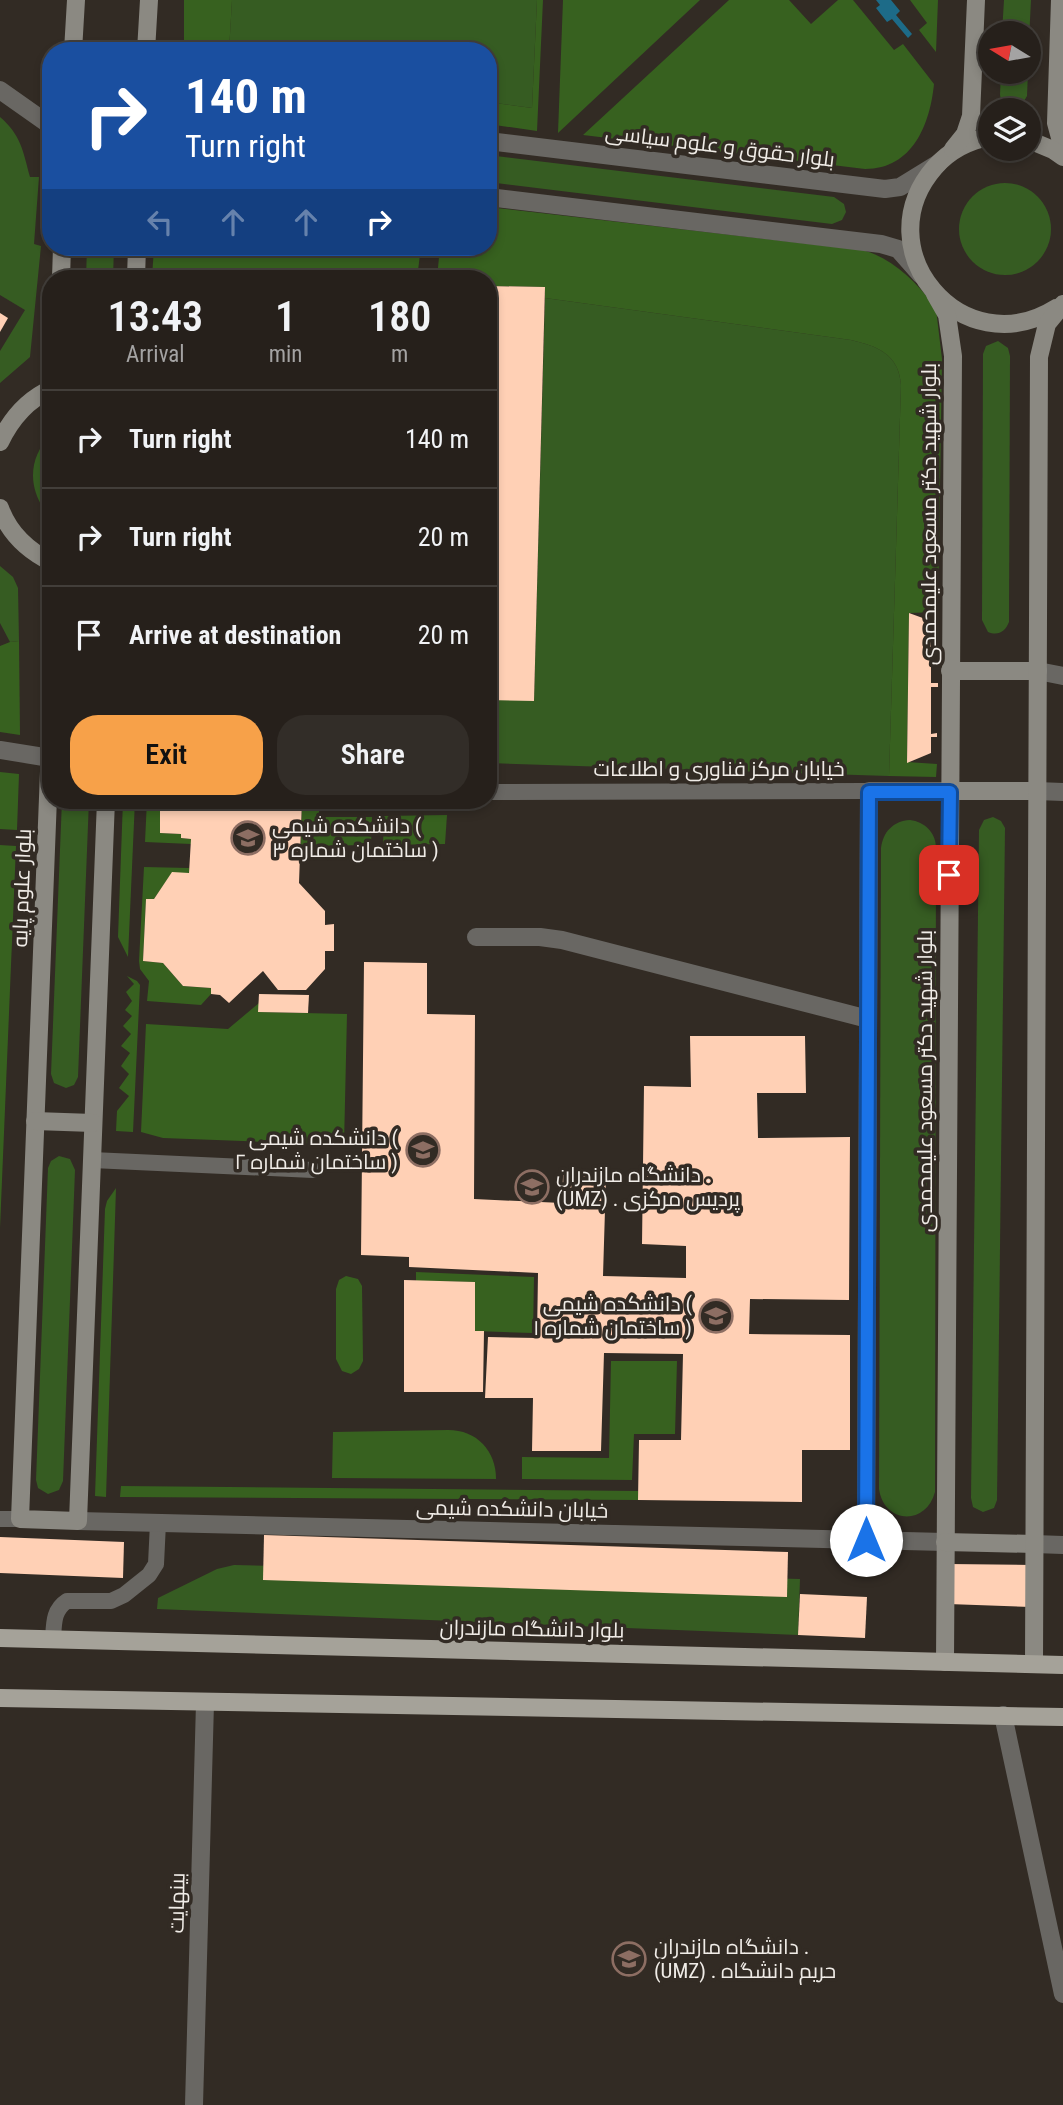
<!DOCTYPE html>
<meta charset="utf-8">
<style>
:root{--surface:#26201b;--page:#322d28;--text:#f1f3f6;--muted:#a4a3a3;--line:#423e3a;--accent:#f7a149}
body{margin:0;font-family:"Roboto Condensed",Cairo,sans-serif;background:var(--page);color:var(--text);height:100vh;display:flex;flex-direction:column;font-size:26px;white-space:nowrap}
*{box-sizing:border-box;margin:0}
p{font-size:23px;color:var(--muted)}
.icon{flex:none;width:38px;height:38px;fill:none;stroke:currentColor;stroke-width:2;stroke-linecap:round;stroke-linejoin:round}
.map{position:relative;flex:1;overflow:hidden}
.panel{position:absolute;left:42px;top:270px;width:455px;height:539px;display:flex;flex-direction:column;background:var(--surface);border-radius:28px;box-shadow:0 4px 10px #0003,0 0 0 2px var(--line)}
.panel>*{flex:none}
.top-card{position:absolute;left:42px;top:42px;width:455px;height:214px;border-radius:28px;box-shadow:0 4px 10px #0003,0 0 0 2px var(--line);background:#1a4fa0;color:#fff;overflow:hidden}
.needle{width:46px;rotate:281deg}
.buttons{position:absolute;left:978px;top:21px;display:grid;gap:14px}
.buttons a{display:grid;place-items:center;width:63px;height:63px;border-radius:50%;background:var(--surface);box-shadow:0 4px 10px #0003,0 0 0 2px var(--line);font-size:35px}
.pin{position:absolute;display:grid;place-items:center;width:60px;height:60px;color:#fff;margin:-30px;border-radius:14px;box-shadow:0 4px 10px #0006}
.me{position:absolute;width:77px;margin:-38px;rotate:0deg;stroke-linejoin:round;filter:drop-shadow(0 0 5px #0008)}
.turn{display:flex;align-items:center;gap:24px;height:147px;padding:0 28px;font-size:32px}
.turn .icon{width:91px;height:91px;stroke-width:2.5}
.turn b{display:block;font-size:49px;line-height:60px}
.lanes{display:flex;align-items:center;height:66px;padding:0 28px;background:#0003;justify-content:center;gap:35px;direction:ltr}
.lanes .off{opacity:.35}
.eta{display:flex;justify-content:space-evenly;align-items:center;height:119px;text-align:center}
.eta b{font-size:42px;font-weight:600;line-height:49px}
.cta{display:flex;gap:14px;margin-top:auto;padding:14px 28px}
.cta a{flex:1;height:80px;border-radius:28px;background:var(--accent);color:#111;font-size:28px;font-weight:600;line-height:80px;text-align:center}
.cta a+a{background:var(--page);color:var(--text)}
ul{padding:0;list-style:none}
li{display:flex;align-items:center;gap:21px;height:98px;padding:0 28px;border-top:2px solid var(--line)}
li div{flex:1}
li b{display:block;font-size:26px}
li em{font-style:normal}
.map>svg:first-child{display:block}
.green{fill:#365c22}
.forest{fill:#37611f}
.water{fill:#1d6b88}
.building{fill:#ffd0b5}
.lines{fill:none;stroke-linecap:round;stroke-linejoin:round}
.service{stroke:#696763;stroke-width:16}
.minor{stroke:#696763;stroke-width:18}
.secondary{stroke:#8b8982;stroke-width:18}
.primary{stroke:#a5a299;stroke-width:18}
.route-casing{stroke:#114b97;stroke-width:18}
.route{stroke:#1a73e8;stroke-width:12}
.labels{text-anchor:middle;stroke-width:7;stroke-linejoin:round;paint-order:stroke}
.street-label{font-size:21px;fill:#f0ece7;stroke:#322b24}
.poi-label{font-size:21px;fill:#f0ece7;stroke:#322b24;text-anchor:start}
</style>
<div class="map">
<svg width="1063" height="2105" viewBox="0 0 1063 2105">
<rect width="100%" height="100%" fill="#322b24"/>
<!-- green -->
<g class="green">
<polygon points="232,0 537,0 532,108 488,102 488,51 229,51"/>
<polygon points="1004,0 1031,0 1029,40 1029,33 1002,33"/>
<polygon points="1001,72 1028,72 1027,96 1021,106 1013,109 1002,103 1000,95"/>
<path d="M0,117C21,135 23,151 30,177H39L34,244L41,246L30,357L0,383V351L25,310L0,295Z"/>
<polygon points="488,155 834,197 844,204 846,212 842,220 832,224 488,182"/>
<circle cx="1005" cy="229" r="46"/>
<polygon points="87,247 114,247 113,278 86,278"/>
<path d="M545,298L851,340C877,346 899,354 901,385L889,776L488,763V700H534Z"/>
<path d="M998,341L1008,348L1010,356L1009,622C1005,632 998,636 988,632L982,620L983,354L986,346Z"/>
<path d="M51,435V518C28,493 26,459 51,435Z"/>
<polygon points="0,566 13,577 18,588 19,641 10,642 0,623"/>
<polygon points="62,800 89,800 78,1077 74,1085 66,1088 54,1083 51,1074"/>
<polygon points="993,817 1001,821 1005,828 997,1500 994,1508 983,1512 973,1507 971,1498 979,830 984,820"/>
<path d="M910,820C925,822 935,832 936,847L935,1492C926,1526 884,1524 879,1489L881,848C883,832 893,821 910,820Z"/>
<polygon points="59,1156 70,1159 75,1170 63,1481 59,1490 48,1494 38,1488 36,1480 48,1168 51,1161"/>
<polygon points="234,1565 800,1579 798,1635 157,1609 158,1598 217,1569"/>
</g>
<!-- forest -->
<g class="forest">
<polygon points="184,0 232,0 229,51 184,51"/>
<polygon points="537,0 543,0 537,131 488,124 488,102 532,108"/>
<polygon points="563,0 700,0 558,133"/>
<path d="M729,0H789L811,24L838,0H853L894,50L903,44L934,84C930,124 913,169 865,169L583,135Z"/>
<polygon points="910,0 938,0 936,52 919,30 927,23"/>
<path d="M488,207L862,250C891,257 915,281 933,304L936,309L942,359L938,612L909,613L907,762L937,764L936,777L889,776L901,385C899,354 877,346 851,340L545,298V287L488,286V278H437L440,247H488Z"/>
<polygon points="154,247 421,247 417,278 152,278"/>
<polygon points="19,641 20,735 0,732 0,646 10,642"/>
<polygon points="0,772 19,774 17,830 0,829"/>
<polygon points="123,800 135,800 128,957 118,937"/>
<polygon points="147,800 160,800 160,833 181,834 181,838 191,839 191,844 145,842"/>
<polygon points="302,800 319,800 319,817 372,817 371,845 301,846"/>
<polygon points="447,815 445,844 383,845 384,816"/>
<polygon points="0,845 16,846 0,1228"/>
<polygon points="144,867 189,868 189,873 172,873 154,899 146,899 143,961 163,963 183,986 211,988 211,994 201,1005 147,1001 149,981 140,969 139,961"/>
<polygon points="127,976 137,981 140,985 133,1132 116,1131 117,1111 129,1096 119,1088 129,1074 121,1066 130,1053 121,1046 131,1034 123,1026 132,1016 125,1010 132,1001 126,992 134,984"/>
<polygon points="259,1003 259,1012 347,1014 344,1145 163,1138 141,1132 146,1024 228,1029"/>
<polygon points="116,1188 106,1497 95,1496 105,1209 107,1201"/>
<polygon points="416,1272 534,1277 533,1333 475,1331 475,1282 416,1281"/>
<polygon points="346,1276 358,1279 362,1286 363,1361 359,1369 351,1374 342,1371 336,1359 336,1289 339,1280"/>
<polygon points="611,1361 677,1361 675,1434 634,1434 632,1480 522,1479 522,1457 609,1458"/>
<path d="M448,1430C477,1430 496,1451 496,1479L332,1478L333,1432Z"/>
<polygon points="121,1486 638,1491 638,1500 120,1497"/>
</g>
<!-- water -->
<polygon class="water" points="876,0 891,0 900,11 896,15 912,34 908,38 892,19 887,22 876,8 880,5"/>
<!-- building -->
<g class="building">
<polygon points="488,286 545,287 534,701 488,700"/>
<polygon points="0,313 8,318 0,332"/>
<polygon points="909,613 931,621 931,635 938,635 938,639 931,640 931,683 938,683 938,687 931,687 931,734 937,733 937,737 931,737 931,753 907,763"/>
<polygon points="160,800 302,800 299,883 325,911 325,925 334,924 334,951 325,951 325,969 306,990 278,990 263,971 229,1003 220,995 211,994 211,988 183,986 163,963 143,961 146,899 154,899 172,872 189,873 191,839 181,838 181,834 160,833"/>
<polygon points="364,962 427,963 427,1014 475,1015 474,1199 562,1203 563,1175 606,1177 603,1276 686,1278 686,1246 642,1244 644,1086 691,1087 690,1036 805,1036 806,1093 757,1093 758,1138 850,1137 849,1300 750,1299 749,1334 850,1335 850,1450 802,1450 802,1502 638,1500 639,1440 681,1440 683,1354 604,1353 601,1451 532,1451 533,1398 485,1398 488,1337 537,1338 538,1273 409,1267 409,1257 361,1255"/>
<polygon points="259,994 309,995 308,1013 258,1012"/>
<polygon points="404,1280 475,1282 475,1331 484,1331 483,1392 404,1392"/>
<polygon points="264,1535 788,1552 787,1597 263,1580"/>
<polygon points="0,1537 124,1542 123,1578 0,1573"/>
<polygon points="949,1564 1031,1565 1031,1607 948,1604"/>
<polygon points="800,1594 867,1597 865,1638 798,1635"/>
</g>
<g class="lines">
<!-- service -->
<g class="service">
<polyline points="488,792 869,791"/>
<polyline points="92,1160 313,1170"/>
<polyline points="0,1519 20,1519"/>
<path d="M53,1640C54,1624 53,1610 67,1601H111L124,1595L149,1575L156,1564L158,1523"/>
</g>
<!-- minor -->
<g class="minor">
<polyline points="0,90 51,126"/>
<polyline points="488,141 885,189 900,187 939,163"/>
<polyline points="488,197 881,244 898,249 921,275"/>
<polyline points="1038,671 1063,676"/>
<polyline points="0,750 50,758"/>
<polyline points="1037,791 1063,792"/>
<polyline points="476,937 540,937 562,940 868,1019"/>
<polyline points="78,1521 945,1542"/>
<polyline points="866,1540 869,791 950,791"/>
<polyline points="1034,1544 1063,1545"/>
<polyline points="1003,1715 1063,1994"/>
<polyline points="194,2105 205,1703"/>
</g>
<!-- secondary -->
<g class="secondary">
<polyline points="1060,0 1056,123 1063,149"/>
<polyline points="73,51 76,0"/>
<polyline points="146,51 149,0"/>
<path d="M990,137C969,140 949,151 935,167C863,249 962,367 1056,308"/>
<polyline points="1029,140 1053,150 1063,157"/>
<polyline points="953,149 965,134 971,116 976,0"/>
<polyline points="61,278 62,247"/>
<polyline points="136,278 137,247"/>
<polyline points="935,294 947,315 953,356 945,1662"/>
<path d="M0,442C11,419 27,400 51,389"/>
<path d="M0,508C9,533 27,550 51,562"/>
<polyline points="950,671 1038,671"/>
<polyline points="51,720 20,1519 78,1521 106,800"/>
<polyline points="950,791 1037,791"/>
<polyline points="35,1121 93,1123"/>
<polyline points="945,1542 1034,1544"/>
<polyline points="1034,1664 1039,357 1047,324 1063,304"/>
</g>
<!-- primary -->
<g class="primary">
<polyline points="0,1638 1063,1665"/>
<polyline points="0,1698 1063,1717"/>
</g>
</g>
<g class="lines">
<defs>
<polyline id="route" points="866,1540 869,792 950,792 949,875"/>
</defs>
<!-- route casing -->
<use href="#route" class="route-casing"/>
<!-- route -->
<use href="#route" class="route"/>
</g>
<!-- icons -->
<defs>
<symbol id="university-ring" viewBox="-11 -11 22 22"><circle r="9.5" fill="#322b24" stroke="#8d6e63" stroke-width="1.5"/><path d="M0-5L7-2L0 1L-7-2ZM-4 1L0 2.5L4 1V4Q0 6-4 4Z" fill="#8d6e63"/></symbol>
</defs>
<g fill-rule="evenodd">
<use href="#university-ring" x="229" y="819" width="38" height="38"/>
<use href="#university-ring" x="404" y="1131" width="38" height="38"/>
<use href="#university-ring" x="513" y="1168" width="38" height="38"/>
<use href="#university-ring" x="697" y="1297" width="38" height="38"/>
<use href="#university-ring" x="610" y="1940" width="38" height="38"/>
</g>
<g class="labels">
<!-- street labels -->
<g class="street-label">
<text transform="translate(720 146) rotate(7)" y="7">بلوار حقوق و علوم سیاسی</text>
<text transform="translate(929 514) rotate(-90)" y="7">بلوار شهید دکتر مسعود علیمحمدی</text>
<text x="719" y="776">خیابان مرکز فناوری و اطلاعات</text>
<text transform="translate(22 888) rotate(-88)" y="7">بلوار علوم پایه</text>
<text transform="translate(925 1081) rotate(-90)" y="7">بلوار شهید دکتر مسعود علیمحمدی</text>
<text transform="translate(512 1509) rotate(1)" y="7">خیابان دانشکده شیمی</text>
<text transform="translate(532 1629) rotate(1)" y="7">بلوار دانشگاه مازندران</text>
<text transform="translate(177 1903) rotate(-89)" y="7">بینهایت</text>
</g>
<!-- poi labels -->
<g class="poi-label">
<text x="272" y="833">دانشکده شیمی (<tspan x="272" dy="24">ساختمان شماره ۳ )</tspan></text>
<text x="398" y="1145" text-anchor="end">دانشکده شیمی (<tspan x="398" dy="24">ساختمان شماره ۲ )</tspan></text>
<text x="556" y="1182">دانشگاه مازندران .<tspan x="556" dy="24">(UMZ) . پردیس مرکزی</tspan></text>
<text x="692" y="1311" text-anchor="end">دانشکده شیمی (<tspan x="692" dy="24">ساختمان شماره ۱ )</tspan></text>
<text x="654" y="1954">دانشگاه مازندران .<tspan x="654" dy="24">(UMZ) . حریم دانشگاه</tspan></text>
</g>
</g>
</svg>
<div class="buttons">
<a><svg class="needle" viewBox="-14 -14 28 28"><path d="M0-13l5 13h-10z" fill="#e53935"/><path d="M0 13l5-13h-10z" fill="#a4a3a3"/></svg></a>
<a><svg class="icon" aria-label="layers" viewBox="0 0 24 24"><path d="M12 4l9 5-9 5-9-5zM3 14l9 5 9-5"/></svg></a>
</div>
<div class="pin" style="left:949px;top:875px;background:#d93025"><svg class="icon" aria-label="arrive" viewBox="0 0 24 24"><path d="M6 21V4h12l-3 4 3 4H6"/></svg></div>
<svg class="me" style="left:866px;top:1540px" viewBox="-20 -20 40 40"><circle r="19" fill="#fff"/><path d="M0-13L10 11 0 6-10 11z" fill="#1a73e8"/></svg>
<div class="top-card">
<div class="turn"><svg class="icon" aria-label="right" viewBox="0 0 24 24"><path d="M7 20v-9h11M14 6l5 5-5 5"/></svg><div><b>140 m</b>Turn right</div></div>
<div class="lanes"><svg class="icon off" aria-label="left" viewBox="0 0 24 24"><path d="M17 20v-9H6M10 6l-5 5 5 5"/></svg><svg class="icon off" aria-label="ahead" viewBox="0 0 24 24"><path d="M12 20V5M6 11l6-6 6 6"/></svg><svg class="icon off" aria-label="ahead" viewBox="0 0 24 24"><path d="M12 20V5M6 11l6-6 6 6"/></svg><svg class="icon" aria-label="right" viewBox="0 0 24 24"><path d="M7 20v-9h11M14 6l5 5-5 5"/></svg></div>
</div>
<section class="panel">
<div class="eta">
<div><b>13:43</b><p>Arrival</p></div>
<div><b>1</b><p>min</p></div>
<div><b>180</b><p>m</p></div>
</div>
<ul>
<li><svg class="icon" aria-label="right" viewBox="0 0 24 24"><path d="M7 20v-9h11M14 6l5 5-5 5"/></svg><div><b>Turn right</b></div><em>140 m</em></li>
<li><svg class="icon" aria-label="right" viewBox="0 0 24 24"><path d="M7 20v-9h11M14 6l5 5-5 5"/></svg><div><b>Turn right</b></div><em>20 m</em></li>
<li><svg class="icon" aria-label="arrive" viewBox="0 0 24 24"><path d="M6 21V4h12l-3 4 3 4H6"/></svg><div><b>Arrive at destination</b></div><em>20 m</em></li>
</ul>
<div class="cta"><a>Exit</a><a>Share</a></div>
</section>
</div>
